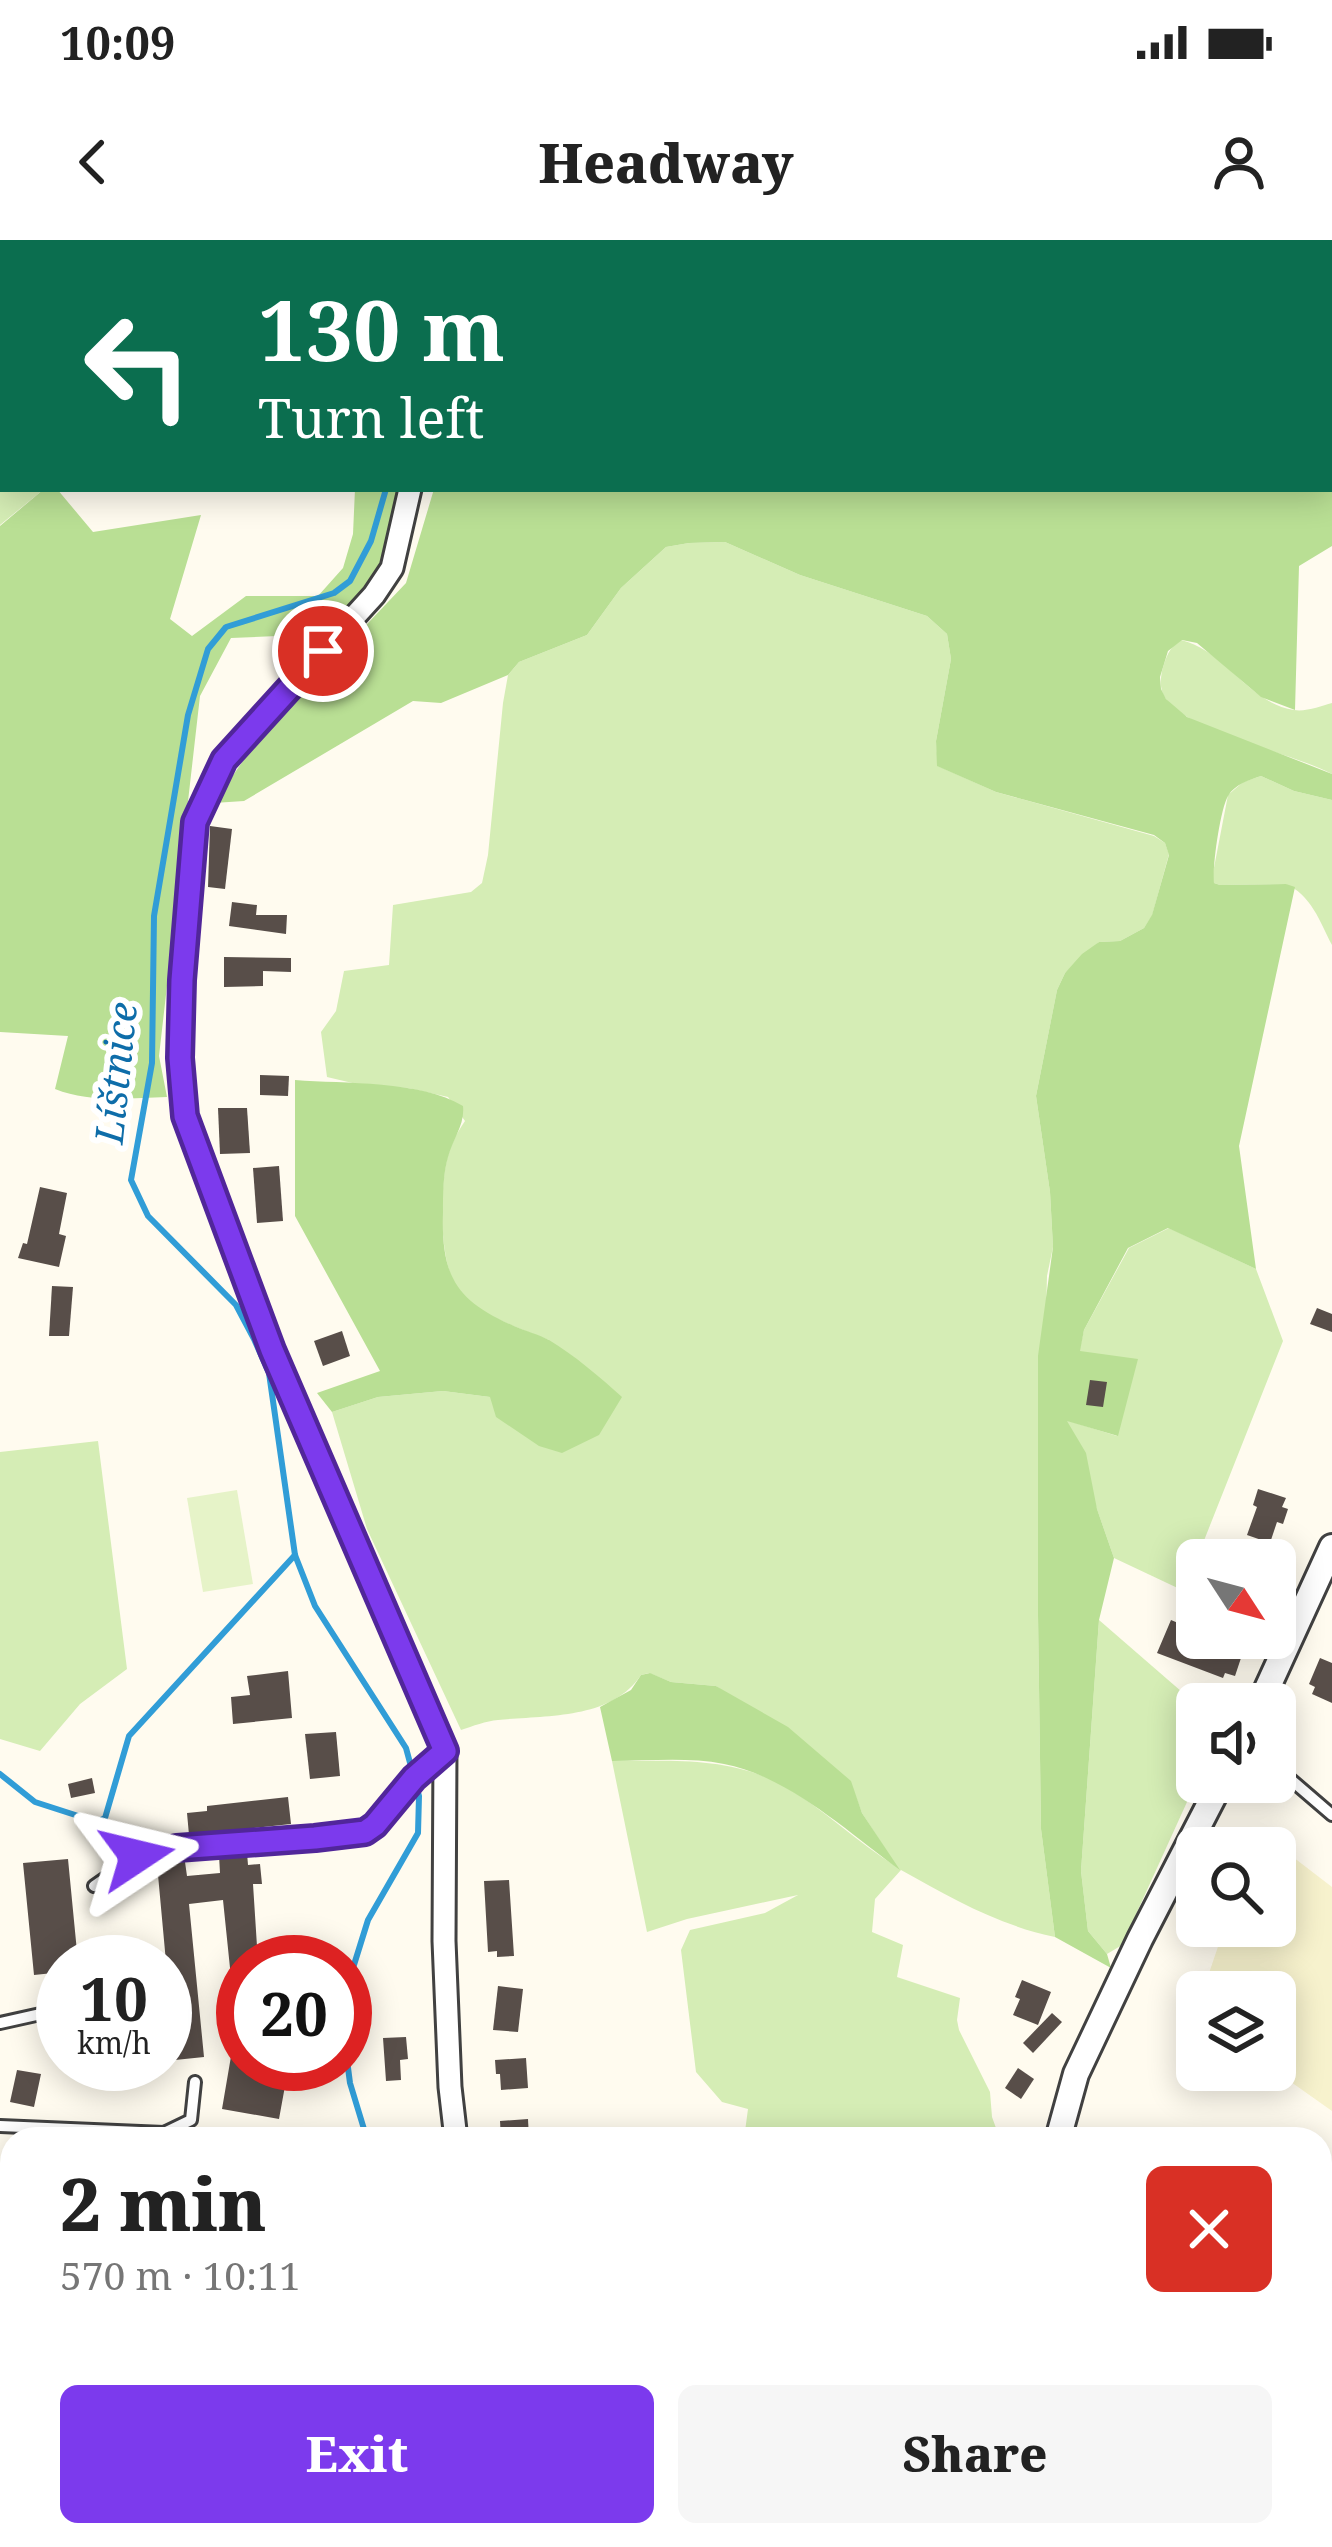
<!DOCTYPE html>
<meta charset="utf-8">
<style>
:root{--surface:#fff;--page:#f6f6f6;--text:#222;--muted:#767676;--accent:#7c3aed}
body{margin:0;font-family:"Noto Serif",serif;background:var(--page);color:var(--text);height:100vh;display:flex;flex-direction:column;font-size:45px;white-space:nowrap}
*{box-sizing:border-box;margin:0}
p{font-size:39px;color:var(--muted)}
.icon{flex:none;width:66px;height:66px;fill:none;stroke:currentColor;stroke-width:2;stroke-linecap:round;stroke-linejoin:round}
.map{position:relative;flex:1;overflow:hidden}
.details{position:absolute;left:0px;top:1887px;width:1332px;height:420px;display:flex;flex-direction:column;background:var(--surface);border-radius:36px 36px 0 0;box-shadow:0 6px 30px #0003}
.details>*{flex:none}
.hud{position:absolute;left:0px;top:0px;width:1332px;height:252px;box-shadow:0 6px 30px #0003;background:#0b6e4f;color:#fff;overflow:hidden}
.needle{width:78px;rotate:126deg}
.controls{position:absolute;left:1176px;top:1299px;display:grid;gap:24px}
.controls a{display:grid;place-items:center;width:120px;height:120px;border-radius:18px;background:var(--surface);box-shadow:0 6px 30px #0003;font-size:60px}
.speed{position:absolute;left:36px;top:1695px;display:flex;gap:24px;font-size:60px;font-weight:700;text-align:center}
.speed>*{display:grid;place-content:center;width:156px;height:156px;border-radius:50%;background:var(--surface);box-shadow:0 6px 30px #0003;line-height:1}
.speed small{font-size:30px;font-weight:400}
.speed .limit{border:18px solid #d22;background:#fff;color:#111}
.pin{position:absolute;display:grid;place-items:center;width:102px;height:102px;color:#fff;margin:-51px;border:6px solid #fff;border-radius:50%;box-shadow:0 3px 12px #0007}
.me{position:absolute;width:132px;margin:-66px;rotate:80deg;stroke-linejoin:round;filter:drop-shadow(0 0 9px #0008)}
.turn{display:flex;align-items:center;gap:42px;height:252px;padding:0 60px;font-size:54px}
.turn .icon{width:156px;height:156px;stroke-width:2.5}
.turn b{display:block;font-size:84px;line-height:102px}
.round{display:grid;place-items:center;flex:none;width:126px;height:126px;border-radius:18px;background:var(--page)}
.summary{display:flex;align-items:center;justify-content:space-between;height:204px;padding:0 60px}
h1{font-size:72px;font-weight:800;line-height:90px}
.button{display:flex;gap:24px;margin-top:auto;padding:24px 60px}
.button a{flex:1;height:138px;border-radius:18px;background:var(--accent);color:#fff;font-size:48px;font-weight:800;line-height:138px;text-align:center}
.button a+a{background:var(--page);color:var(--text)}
.status{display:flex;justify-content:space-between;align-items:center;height:84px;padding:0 60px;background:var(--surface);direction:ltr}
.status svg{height:33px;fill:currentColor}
header{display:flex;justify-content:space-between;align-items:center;height:156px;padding:0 60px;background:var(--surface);font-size:54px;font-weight:800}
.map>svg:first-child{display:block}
.farmland{fill:#f7f2cd}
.green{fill:#d5edb5}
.forest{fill:#b9df94}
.pitch{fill:#e6f3c8}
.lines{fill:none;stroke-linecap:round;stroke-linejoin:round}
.stream{stroke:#319dd7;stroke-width:6}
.building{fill:#584e49}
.service-casing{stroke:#414141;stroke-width:16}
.minor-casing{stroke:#414141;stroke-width:27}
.tertiary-casing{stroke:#414141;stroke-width:30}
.service{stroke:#fff;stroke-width:10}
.minor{stroke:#fff;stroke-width:21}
.tertiary{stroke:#fff;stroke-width:24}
.route-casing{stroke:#51269a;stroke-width:30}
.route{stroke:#7c3aed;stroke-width:21}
.labels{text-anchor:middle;stroke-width:12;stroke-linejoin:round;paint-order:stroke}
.water-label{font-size:39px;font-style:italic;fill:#0e6da9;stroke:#fff}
</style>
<div class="status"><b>10:09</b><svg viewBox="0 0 49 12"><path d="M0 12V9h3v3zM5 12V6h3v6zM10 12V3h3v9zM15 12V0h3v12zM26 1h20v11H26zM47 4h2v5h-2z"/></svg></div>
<header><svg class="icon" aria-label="back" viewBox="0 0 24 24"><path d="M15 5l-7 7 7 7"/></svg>Headway<svg class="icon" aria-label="person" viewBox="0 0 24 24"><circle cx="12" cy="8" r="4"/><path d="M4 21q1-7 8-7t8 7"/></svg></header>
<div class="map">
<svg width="1332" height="2307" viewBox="0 0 1332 2307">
<rect width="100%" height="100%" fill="#fffbef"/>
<!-- farmland -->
<g class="farmland">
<polygon points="1262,1604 1276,1604 1332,1647 1332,1871 1274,1830 1275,1752 1205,1752 1206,1742 1225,1686 1275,1686 1275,1608 1258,1608"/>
<polygon points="216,2295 287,2295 288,2307 216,2304"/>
</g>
<!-- green -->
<g class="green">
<polygon points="3,129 3,249 44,249 0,285 0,130"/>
<path d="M725,302L800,335L927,376L947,394L951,419L936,501L938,526L996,552L1154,596L1165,603L1169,614L1152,676L1144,688L1120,701L1099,702L1065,733L1057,750L1036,856L1050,952L1053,1007L1047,1036L1038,1375L1041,1589L1055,1697C998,1685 951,1658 901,1630L875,1659L872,1692L903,1705L897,1737L960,1758L957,1780L959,1790L990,1852L992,1877L1000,1899H744L748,1869L722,1862L696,1832L681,1710L690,1690L765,1673L798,1655L687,1679L647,1692L612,1521C670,1521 731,1516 784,1546C824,1569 858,1603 897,1627L862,1573L850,1541L716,1446L671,1442L649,1433L641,1435C611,1480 547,1475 498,1480C486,1481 473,1486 461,1490L367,1289L332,1172L378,1157L443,1151L490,1157L549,1100C522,1089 477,1075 459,1051C439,1026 440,955 446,924C449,908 456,894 465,881L448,857L408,848L361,845L327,837L321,792L336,771L344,731L389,725L393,665L471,652L482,643L488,615L503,463L508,435L519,422L587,395L621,348L666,307L689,303Z"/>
<path d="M1181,400C1225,410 1248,463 1294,470C1306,472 1321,466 1332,463V534C1291,512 1192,494 1166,459C1160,451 1160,441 1162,431C1166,417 1169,407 1181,400Z"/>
<path d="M1261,536L1294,551L1332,560V705C1320,682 1311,654 1285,644L1220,645L1214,643L1212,638L1228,555L1243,542Z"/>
<polygon points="1169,988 1256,1029 1283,1101 1184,1351 1114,1318 1066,1180 1117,1196 1079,1112 1084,1090 1129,1008"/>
<polygon points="98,1201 127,1429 80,1464 40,1511 0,1499 0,1212"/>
<polygon points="1099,1380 1197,1465 1197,1540 1122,1705 1107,1714 1088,1691 1081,1631"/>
<polygon points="799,2295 1022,2295 1023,2307 800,2307"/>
</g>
<!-- forest -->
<g class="forest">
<polygon points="0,0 79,0 77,3 3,3 3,129 0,130"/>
<polygon points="773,0 1309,0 1311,3 771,3"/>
<path d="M1329,27L1332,31V306L1299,326L1295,470L1261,457L1197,403L1182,400L1168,411L1160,437L1161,449L1166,459L1187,477L1332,534V560L1294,551L1261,536C1249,540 1235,544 1228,556C1220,570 1212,628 1214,643L1220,645L1286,644L1295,647L1239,906L1256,1029L1168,988L1128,1008L1084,1090L1080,1111L1138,1119L1118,1196L1067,1181L1086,1213L1097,1269L1114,1318L1099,1380L1081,1631L1088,1691L1107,1714L1111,1728L1055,1697L1041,1589L1038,1375V1116L1053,1007L1050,952L1036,856L1057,750L1065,733L1082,714L1099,702L1120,701L1144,688L1152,675L1169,615L1165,603L1154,595L996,552L937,526L936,501L951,419L947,394L927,376L800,335L725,302L689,303L666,307L621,348L587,395L519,422L508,435L441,463L413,461L244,561L214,563L258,499L406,343L434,249H1329Z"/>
<path d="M44,249H57L93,292L201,275L170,379L192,396L246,356H318L343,328L353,294L355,249H403L387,316L368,349L324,394L231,398L200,456L159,816L167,857C130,858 90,863 55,849L68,796L0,792V286Z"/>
<path d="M295,840C345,844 420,840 463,866C465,885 453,898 448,917C443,934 443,954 443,972C441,1036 456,1061 514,1086C525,1091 538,1094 549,1100C574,1115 600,1137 622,1157L599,1195L562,1213L539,1206L496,1177L490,1157L443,1151L378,1157L332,1172L317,1153L380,1131L295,976Z"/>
<path d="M650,1433L671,1442L716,1446L788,1487L851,1541L862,1573L900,1630C849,1593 788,1536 724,1524C688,1517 649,1521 612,1521L600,1467L631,1450L641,1435Z"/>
</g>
<!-- pitch -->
<polygon class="pitch" points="237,1250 253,1344 203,1352 187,1258"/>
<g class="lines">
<!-- stream -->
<g class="stream">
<polyline points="458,3 460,0"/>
<polyline points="0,1534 35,1562 97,1582 105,1578 129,1496 295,1315"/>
<polyline points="345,1790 353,1728 368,1680 418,1593 419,1556 406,1508 315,1366 295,1315 269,1133 254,1099 236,1065 148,976 131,940 152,823 154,676 188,475 208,409 226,387 334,353 350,341 371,301 386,249"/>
<polyline points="345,1805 350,1843 367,1899"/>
<polyline points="532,2295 539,2307"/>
</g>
</g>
<!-- building -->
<g class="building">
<polygon points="210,586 232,589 225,649 208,647"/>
<polygon points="232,662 257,665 256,675 287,675 286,694 229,686"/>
<polygon points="224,717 291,718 291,732 263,731 263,746 224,747"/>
<polygon points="260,835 289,836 288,856 260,855"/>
<polygon points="218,868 247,868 250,913 220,914"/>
<polygon points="279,926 283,981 257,983 253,928"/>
<polygon points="40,947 67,953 59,994 66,996 59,1027 18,1018 23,1003 27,1004"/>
<polygon points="52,1046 73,1047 69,1096 49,1096"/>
<polygon points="1317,1068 1332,1074 1332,1092 1310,1084"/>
<polygon points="342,1091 350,1116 323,1126 314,1101"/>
<polygon points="1090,1140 1107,1142 1103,1167 1086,1165"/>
<polygon points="1258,1249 1286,1258 1282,1267 1288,1269 1283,1284 1277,1282 1270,1303 1247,1295 1257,1267 1253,1265"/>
<polygon points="1171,1380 1197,1391 1197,1398 1205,1398 1243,1412 1235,1436 1225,1433 1223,1438 1157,1413"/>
<polygon points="1320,1418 1332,1423 1332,1463 1312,1454 1315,1447 1309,1444"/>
<polygon points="288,1431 292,1478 233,1484 231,1457 250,1455 247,1436"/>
<polygon points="336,1492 340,1536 310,1539 305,1494"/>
<polygon points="92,1538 95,1553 71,1558 68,1544"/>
<polygon points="288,1557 291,1584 245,1589 245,1593 217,1595 216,1592 189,1595 187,1573 207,1571 207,1566"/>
<polygon points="247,1613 248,1625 260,1624 262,1644 253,1644 258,1722 243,1722 243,1756 233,1757 223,1660 189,1664 204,1817 175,1820 157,1624 185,1622 187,1636 220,1633 219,1615"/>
<polygon points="68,1619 78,1722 63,1722 63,1732 34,1735 23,1623"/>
<polygon points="509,1640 514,1716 497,1717 497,1711 488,1712 484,1641"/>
<polygon points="1022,1740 1051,1752 1038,1785 1013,1775 1020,1759 1015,1757"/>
<polygon points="498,1746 523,1749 518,1792 493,1790"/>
<polygon points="1052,1773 1062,1782 1033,1813 1023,1803"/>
<polygon points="235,1793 243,1793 243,1824 289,1824 279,1879 222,1869"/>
<polygon points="406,1797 408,1819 400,1820 401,1840 386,1841 383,1798"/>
<polygon points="526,1818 528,1848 501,1850 500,1834 496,1834 495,1820"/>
<polygon points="1018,1828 1034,1839 1021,1859 1005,1848"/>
<polygon points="17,1830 41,1834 34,1867 10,1862"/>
<polygon points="528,1879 529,1899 501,1899 500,1881"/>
</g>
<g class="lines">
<defs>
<g id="service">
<polyline points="1275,1526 1332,1575"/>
<polyline points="94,1646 137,1616 177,1608 315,1598 365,1592 375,1585 414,1538 442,1514"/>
<polyline points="0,1783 63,1769"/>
<polyline points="0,1886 164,1893 191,1880 195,1842"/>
<polyline points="1320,2172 1332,2181"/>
<polyline points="0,2220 7,2260 12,2268"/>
<polyline points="39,2295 53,2301 134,2297 190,2307"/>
</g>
<g id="minor">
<polyline points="250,3 251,0"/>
<polyline points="493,3 495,0"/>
<polyline points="410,249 392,328 374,355 224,520 195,582 182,739 180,817 185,876 272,1110 445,1511 444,1701 450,1847 456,1899"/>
<polyline points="574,2295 578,2307"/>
</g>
<g id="tertiary">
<polyline points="1260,1464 1332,1307"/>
<polyline points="1058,1899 1076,1834 1140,1699 1221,1542"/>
<polyline points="1047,2295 1048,2307"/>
</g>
</defs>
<!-- service casing -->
<use href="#service" class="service-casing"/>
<!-- minor casing -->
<use href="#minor" class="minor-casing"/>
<!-- tertiary casing -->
<use href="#tertiary" class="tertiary-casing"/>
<!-- service -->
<use href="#service" class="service"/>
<!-- minor -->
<use href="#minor" class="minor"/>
<!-- tertiary -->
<use href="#tertiary" class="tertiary"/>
</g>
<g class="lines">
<defs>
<polyline id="route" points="137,1616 177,1608 315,1598 365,1592 375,1585 414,1538 445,1511 272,1110 185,876 180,818 182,740 195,582 224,520 323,411"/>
</defs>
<!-- route casing -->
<use href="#route" class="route-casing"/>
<!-- route -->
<use href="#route" class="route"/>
</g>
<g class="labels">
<!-- water labels -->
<g class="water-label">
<text transform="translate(116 833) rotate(-84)" y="14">Líštnice</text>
</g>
</g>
</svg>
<div class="controls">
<a><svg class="needle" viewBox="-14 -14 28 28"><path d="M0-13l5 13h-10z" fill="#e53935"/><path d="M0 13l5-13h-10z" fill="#767676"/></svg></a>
<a><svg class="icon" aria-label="sound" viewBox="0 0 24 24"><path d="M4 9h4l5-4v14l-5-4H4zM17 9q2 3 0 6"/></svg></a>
<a><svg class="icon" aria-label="search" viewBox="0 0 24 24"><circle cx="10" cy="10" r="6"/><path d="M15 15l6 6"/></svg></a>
<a><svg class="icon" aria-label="layers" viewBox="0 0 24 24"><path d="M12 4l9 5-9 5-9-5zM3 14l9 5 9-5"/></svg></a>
</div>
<div class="speed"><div>10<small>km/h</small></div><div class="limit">20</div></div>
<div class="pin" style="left:323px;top:411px;background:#d93025"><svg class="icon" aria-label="arrive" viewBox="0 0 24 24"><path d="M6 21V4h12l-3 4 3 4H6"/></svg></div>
<svg class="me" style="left:137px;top:1616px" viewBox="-20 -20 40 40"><path d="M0-17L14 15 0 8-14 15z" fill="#7c3aed" stroke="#fff" stroke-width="4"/></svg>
<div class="hud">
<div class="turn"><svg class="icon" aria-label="left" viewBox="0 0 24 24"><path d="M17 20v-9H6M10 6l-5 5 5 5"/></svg><div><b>130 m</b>Turn left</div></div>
</div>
<section class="details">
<div class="summary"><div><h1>2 min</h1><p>570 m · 10:11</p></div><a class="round" style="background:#d93025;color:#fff"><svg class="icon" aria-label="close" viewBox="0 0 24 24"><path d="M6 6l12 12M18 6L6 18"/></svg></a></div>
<div class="button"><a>Exit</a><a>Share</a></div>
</section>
</div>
